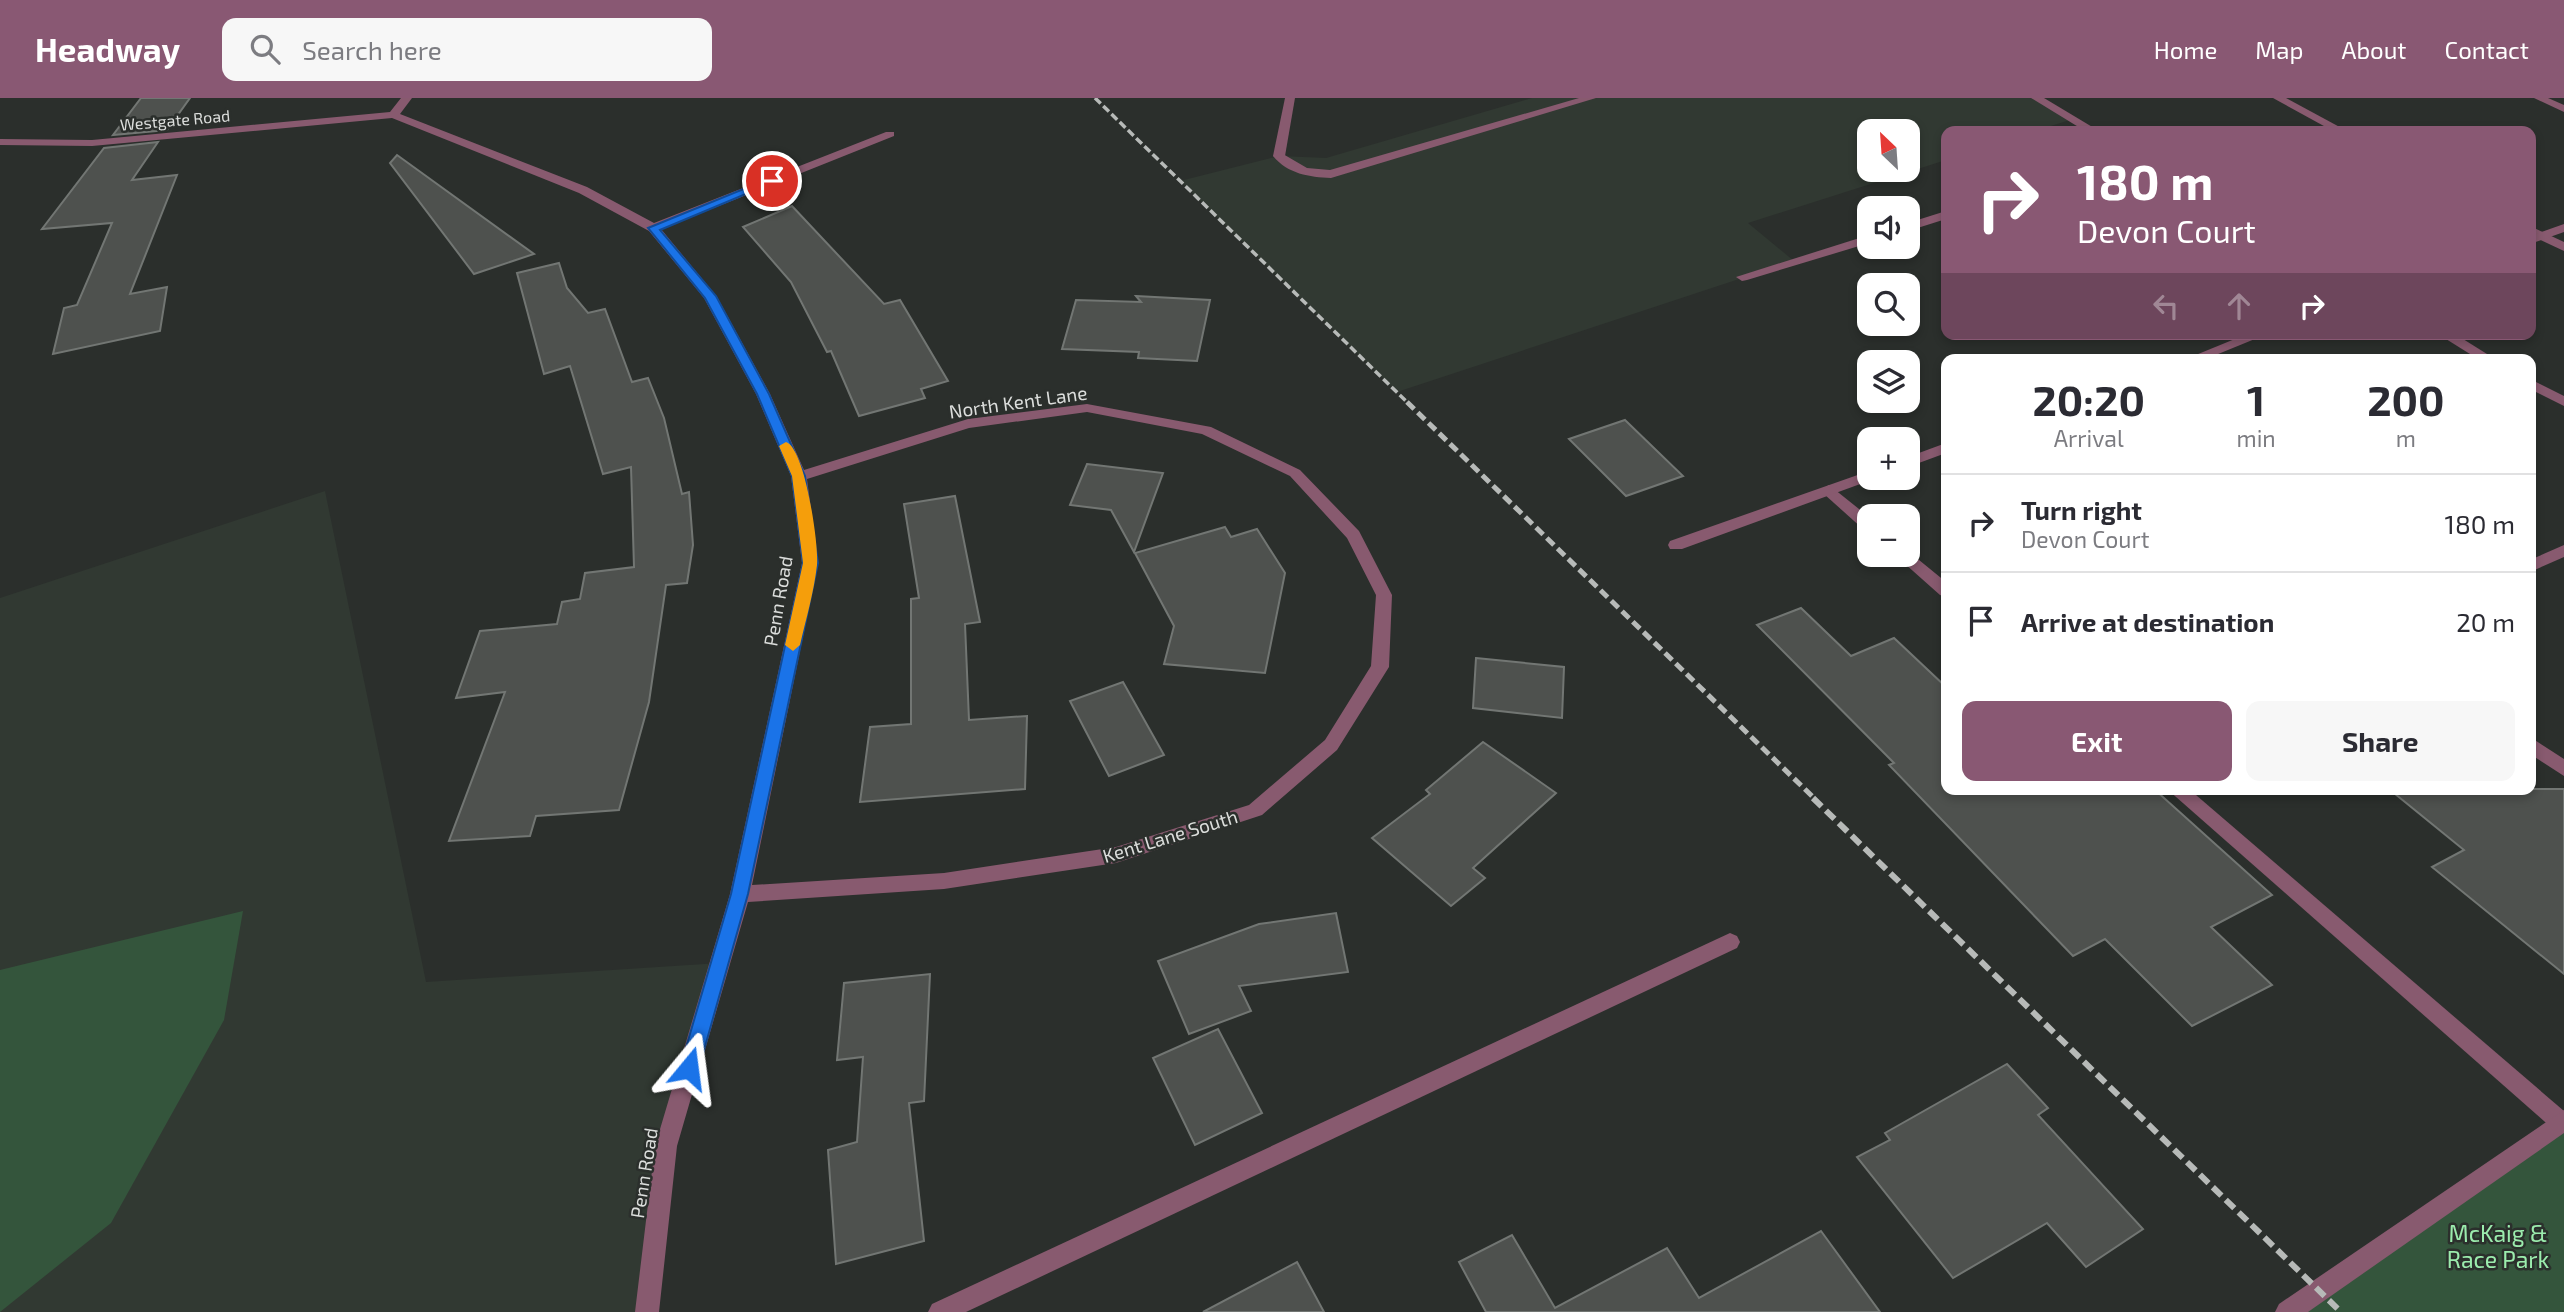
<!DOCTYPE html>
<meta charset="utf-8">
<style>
:root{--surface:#fff;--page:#f7f7f7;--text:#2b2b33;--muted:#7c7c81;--line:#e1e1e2;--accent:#895873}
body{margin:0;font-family:"Exo 2",sans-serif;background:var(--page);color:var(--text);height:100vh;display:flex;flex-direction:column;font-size:26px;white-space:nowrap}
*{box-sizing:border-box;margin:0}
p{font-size:23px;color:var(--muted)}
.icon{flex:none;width:38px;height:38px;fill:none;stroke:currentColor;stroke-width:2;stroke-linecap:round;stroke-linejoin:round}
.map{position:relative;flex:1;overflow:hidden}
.drawer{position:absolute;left:1941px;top:256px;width:595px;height:441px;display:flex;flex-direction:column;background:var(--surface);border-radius:14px;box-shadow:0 4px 10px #0003}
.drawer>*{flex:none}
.guide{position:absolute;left:1941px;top:28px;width:595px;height:214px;border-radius:14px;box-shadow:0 4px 10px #0003;background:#895873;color:#fff;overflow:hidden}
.needle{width:46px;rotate:335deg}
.fabs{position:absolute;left:1857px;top:21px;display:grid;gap:14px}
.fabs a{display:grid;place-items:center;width:63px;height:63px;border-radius:14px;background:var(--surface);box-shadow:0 4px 10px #0003;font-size:35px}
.pin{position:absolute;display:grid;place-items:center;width:60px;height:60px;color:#fff;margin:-30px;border:4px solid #fff;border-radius:50%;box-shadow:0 2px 7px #0007}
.me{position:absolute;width:77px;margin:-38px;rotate:16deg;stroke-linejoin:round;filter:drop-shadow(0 0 5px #0008)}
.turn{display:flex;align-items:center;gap:24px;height:147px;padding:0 21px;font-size:32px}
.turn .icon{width:91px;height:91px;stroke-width:2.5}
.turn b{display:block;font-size:49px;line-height:60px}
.lanes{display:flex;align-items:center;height:66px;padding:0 21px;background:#0003;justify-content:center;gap:35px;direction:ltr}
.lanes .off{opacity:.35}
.eta{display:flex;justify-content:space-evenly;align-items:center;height:119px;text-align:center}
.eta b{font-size:42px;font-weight:700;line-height:49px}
.primary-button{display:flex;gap:14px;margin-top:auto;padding:14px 21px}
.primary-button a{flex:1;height:80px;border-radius:14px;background:var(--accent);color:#fff;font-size:28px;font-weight:700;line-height:80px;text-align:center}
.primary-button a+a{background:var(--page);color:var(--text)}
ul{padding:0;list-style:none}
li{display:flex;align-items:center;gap:21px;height:98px;padding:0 21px;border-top:2px solid var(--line)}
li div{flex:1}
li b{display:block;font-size:26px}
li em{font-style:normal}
header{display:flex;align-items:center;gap:42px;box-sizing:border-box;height:98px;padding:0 35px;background:var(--accent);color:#fff}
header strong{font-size:33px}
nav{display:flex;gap:38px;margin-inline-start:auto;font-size:24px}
.search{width:490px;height:63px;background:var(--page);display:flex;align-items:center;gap:18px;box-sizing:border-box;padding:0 24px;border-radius:14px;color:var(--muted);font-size:26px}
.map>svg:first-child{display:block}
.built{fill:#313932;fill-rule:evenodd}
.green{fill:#34553c}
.building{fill:#4e514e;stroke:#727673;stroke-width:2}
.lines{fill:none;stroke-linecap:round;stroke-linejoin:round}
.service{fill:#885a6f;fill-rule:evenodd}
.minor{fill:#885a6f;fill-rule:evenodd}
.tertiary{fill:#885a6f;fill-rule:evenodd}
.rail-far2{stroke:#b7bab8;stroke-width:3.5;stroke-dasharray:8 3.5;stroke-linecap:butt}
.rail-far1{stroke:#b7bab8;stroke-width:5;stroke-dasharray:10 5;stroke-linecap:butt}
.rail{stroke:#b7bab8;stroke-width:6;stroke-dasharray:12 6;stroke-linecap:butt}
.route{fill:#1a73e8;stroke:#114b97;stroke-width:2}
.slow{fill:#f59e0b}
.labels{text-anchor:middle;stroke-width:5;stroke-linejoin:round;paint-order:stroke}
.far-street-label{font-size:16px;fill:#dcdedc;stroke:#2b2f2c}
.street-label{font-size:19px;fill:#dcdedc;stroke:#2b2f2c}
.near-park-label{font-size:23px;fill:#9becad;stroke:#2b2f2c}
</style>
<header>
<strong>Headway</strong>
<div class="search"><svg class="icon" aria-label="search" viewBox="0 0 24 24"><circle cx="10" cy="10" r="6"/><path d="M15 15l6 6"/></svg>Search here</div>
<nav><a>Home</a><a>Map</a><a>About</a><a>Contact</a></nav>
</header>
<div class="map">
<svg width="2564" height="1214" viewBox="0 0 2564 1214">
<rect width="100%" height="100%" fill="#2b2f2c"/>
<!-- built -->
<g class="built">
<path d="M1532,0H2036L2073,21L2035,33H1946V62L1748,125L1794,163L1397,294L1180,83L1279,58L1326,60ZM1869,33H1908V72H1869Z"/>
<polygon points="325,393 426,884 720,865 666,1048 647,1214 0,1214 0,500"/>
</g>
<!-- green -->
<g class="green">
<polygon points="243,813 224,922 111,1125 0,1214 0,872"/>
<polygon points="2564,1026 2564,1214 2289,1214"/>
</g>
<!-- building -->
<g class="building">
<polygon points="141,0 190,0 167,32 113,37"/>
<polygon points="158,44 132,82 177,77 130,196 167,189 160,233 53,256 64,210 77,207 112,125 42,131 104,50"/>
<polygon points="397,57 534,156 474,176 390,65"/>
<polygon points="792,108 884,206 900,202 948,283 921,291 925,300 859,318 831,253 827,254 791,184 743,129"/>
<polygon points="559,165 567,190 588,215 605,211 632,284 648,280 664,320 682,396 689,394 693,447 687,485 666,487 649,604 619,712 536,718 530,738 449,743 505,594 456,600 480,533 557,526 562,504 580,501 585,475 634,469 631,369 603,376 570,268 544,276 517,175"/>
<polygon points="1136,198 1210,202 1197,263 1138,260 1139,254 1062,251 1076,202 1141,204"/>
<polygon points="1625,322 1683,378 1626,398 1569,341"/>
<polygon points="1087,366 1163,375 1134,454 1111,412 1070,407"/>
<polygon points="955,398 980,524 965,526 969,622 1027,618 1025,691 860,704 870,629 911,626 911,501 919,500 904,406"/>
<polygon points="1225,429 1231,439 1257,431 1285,475 1265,575 1164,566 1174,528 1135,455"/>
<polygon points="1801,510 1851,558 1894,540 1946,589 1946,691 2154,691 2272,797 2211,829 2272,887 2192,928 2105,841 2073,858 1889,667 1894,665 1757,527"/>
<polygon points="1476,560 1564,569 1562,620 1473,610"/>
<polygon points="1123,584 1164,657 1109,678 1070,603"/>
<polygon points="1483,644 1556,695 1473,770 1485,780 1451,808 1372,740 1430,696 1426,692"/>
<polygon points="2389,691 2564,691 2564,876 2432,769 2464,752"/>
<polygon points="1336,815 1348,874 1239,888 1251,913 1189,936 1158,863 1259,826"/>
<polygon points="930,876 924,1003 909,1005 924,1143 836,1166 828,1052 857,1044 863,959 837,962 844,885"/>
<polygon points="1218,931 1262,1015 1195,1047 1153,960"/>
<polygon points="2007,966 2048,1010 2038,1017 2143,1131 2086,1169 2047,1125 1953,1180 1857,1059 1890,1042 1885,1035"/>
<polygon points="1821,1133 1880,1214 1486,1214 1459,1164 1512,1137 1555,1210 1667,1150 1699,1200"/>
<polygon points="1297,1164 1324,1214 1203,1214"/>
</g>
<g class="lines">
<!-- service -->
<g class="service">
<path d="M1579,0H1596L1331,80C1309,79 1288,76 1273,58L1283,56L1307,70L1330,72Z"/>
<polygon points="2273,0 2286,0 2347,33 2333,33"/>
<polygon points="1946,113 1946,121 1908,133 1908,125"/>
<polygon points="2530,128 2564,144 2564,153 2530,137"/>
<polygon points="1869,137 1869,145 1747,182 1742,183 1736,179"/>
<polygon points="1829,387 1869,419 1869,432 1863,431 1824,396 1821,392"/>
<polygon points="2564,447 2564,459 2530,474 2530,462"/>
<polygon points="1908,453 1946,484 1946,499 1940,497 1895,457 1908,457"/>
<polygon points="2530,639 2564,661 2564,678 2530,656"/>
<polygon points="2167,691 2189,691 2564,1013 2564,1033 2553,1031"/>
<polygon points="1730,835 1737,838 1740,844 1737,850 966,1214 928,1214 932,1206"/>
</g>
<!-- minor -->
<g class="minor">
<path d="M401,0H412L400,16L587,89L654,125L886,34H894V38L661,131L717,199L770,296L804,372L968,321L1087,306L1211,329L1300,372L1359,433L1392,497L1389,569L1337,652L1262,717L1116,765L944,791L748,804L677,1048L659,1214H635L655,1048L730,796L802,465L791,378L756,296L704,200L649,133L579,95L392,20L92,48L0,47V41L92,42L390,14ZM1087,314L1202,336L1290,378L1347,440L1376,497L1371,568L1325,642L1249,707L1116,749L944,775L752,787L818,465L807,381L969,330Z"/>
<polygon points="1285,0 1295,0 1285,58 1279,61 1273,58"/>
<polygon points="2031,0 2044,0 2099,33 2085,33"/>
<polygon points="2534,0 2548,0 2564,7 2564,14"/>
<polygon points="2564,126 2564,134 2530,146 2530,138"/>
<polygon points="2247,236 2267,236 2206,261 2186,261"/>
<polygon points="2438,236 2455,236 2495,261 2478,261"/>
<polygon points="2530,281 2564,298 2564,308 2530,291"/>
<polygon points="1946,345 1946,355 1908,369 1908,359"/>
<polygon points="1869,373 1869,380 1874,381 1682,451 1670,451 1668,447 1670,443"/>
</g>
<!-- tertiary -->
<polygon class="tertiary" points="2564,1012 2564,1035 2308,1214 2275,1214 2279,1206"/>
<!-- rail-far2 -->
<polyline class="rail-far2" points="1095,0 1409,306"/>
<!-- rail-far1 -->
<polyline class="rail-far1" points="1407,304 1815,701"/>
<!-- rail -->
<polyline class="rail" points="1813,700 2341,1214"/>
</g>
<!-- route -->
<polygon class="route" points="768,81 777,83 660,132 716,198 769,296 805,378 818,465 748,796 699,970 696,976 689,979 682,976 680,970 731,796 803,465 792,378 757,296 705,200 648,130"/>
<!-- slow -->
<path class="slow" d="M786,344C805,350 819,447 817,467C814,494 806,521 800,547L793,553L785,547L803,465L792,378L779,348Z"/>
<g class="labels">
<!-- far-street labels -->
<g class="far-street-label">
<text transform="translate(175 22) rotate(-5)" y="6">Westgate Road</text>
</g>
<!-- street labels -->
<g class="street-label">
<text transform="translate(1018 304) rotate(-8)" y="7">North Kent Lane</text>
<text transform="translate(778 503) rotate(-80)" y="7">Penn Road</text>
<text transform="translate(1170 738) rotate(-17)" y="7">Kent Lane South</text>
<text transform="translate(644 1075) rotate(-81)" y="7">Penn Road</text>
</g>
<!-- near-park labels -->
<g class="near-park-label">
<text x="2498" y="1144">McKaig &amp;<tspan x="2498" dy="26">Race Park</tspan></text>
</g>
</g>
</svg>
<div class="fabs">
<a><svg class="needle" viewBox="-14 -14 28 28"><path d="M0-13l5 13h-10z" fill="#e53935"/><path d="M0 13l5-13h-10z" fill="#7c7c81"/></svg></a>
<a><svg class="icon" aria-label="sound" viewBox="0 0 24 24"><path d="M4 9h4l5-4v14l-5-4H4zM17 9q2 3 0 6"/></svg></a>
<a><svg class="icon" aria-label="search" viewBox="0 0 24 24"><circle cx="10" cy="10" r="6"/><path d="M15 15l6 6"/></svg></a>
<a><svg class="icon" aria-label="layers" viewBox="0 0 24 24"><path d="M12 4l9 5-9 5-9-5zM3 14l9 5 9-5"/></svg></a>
<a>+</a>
<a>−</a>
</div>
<div class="pin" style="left:772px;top:83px;background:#d93025"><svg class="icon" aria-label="arrive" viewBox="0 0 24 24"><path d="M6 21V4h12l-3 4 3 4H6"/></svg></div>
<svg class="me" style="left:689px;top:970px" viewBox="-20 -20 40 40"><path d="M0-17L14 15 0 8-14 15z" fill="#1a73e8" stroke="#fff" stroke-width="4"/></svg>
<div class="guide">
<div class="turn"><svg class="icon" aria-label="right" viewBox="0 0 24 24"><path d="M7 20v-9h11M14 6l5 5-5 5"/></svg><div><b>180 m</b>Devon Court</div></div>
<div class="lanes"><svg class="icon off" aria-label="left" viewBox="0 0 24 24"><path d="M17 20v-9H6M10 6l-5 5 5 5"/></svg><svg class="icon off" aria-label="ahead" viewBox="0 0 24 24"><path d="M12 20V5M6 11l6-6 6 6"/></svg><svg class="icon" aria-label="right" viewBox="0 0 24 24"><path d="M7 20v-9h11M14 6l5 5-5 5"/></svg></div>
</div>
<section class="drawer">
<div class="eta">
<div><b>20:20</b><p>Arrival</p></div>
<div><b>1</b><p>min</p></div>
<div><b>200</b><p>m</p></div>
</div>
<ul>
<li><svg class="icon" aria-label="right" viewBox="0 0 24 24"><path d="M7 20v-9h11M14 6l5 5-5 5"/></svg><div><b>Turn right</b><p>Devon Court</p></div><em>180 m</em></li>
<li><svg class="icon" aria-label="arrive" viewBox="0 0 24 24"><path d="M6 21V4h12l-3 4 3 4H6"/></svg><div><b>Arrive at destination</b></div><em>20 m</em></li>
</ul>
<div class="primary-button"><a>Exit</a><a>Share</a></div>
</section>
</div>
